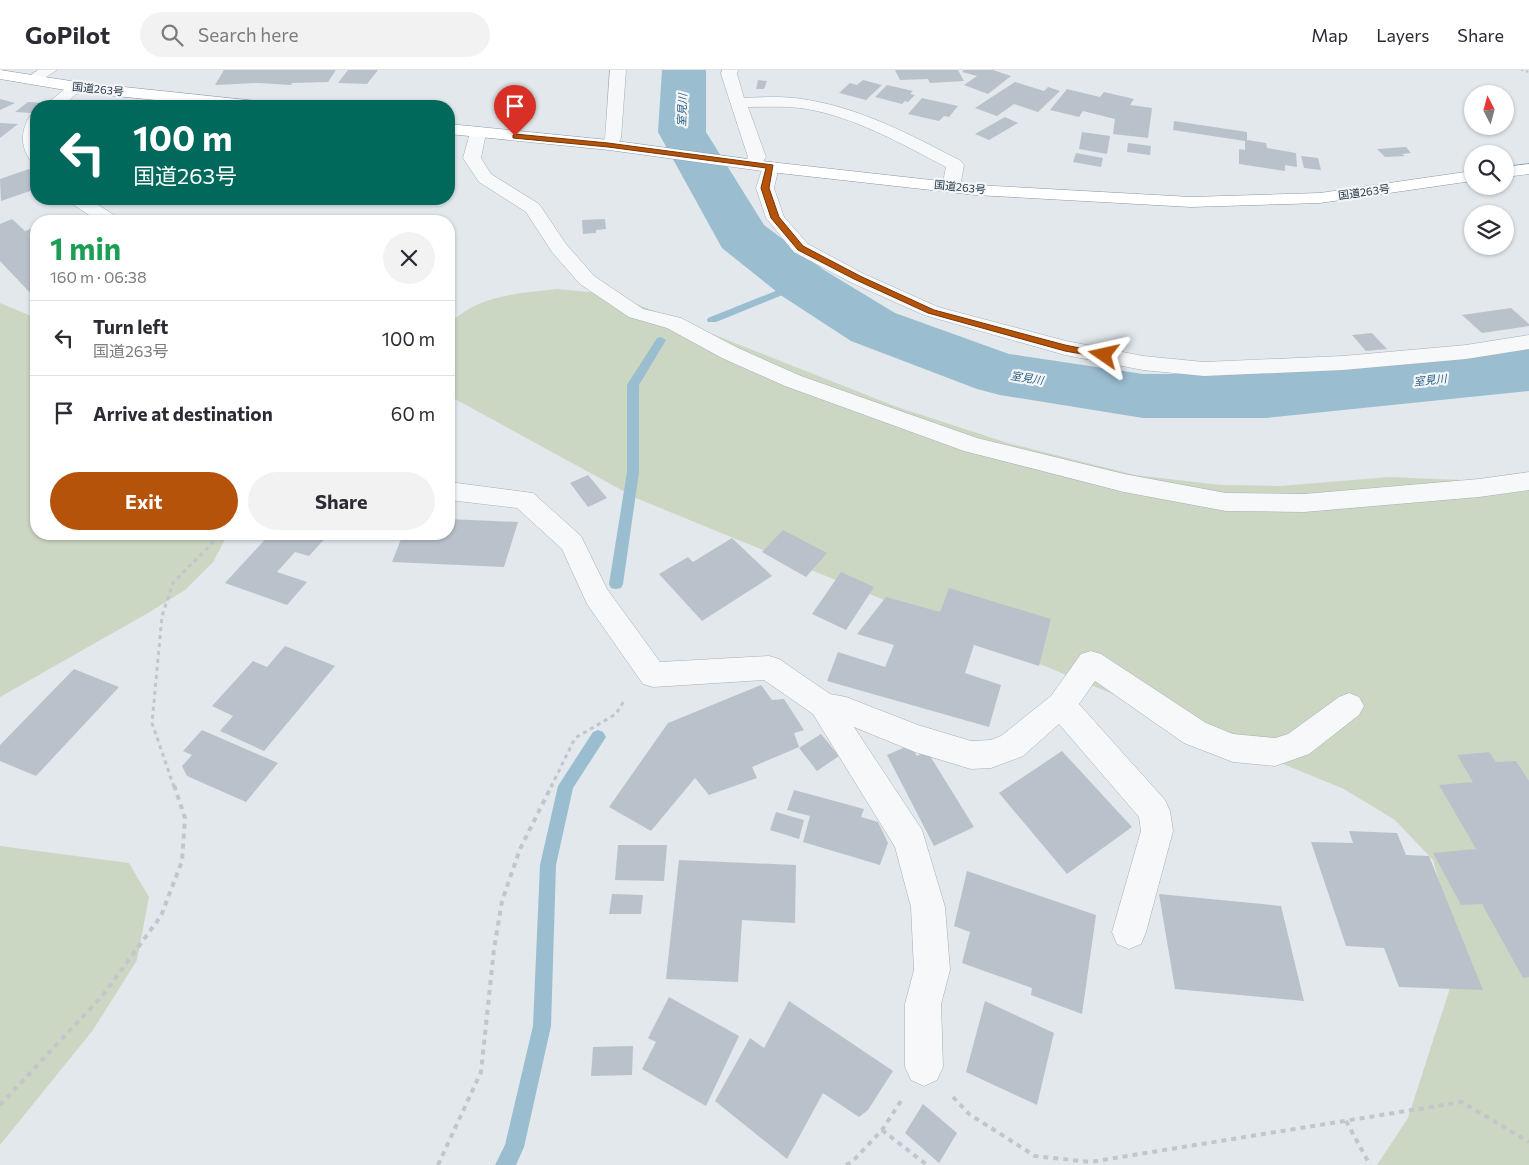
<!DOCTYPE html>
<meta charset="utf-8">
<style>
:root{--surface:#fff;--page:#f2f2f3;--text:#2b2b33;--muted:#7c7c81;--line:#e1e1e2;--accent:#b45309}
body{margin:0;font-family:Commissioner,"Noto Sans JP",sans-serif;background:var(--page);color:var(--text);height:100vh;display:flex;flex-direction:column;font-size:19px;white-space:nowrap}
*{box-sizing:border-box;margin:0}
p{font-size:16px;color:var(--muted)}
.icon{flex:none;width:28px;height:28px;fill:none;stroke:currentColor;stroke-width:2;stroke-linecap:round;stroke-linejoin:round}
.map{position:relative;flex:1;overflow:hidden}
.side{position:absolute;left:30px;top:145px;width:425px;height:325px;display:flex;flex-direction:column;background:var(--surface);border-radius:20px;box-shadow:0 1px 4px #0004}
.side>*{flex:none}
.hud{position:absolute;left:30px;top:30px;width:425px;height:105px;border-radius:20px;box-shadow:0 1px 4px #0004;background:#00695c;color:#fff;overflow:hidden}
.needle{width:32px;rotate:354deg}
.fabs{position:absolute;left:1464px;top:15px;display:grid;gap:10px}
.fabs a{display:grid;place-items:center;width:50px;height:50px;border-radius:50%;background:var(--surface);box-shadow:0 1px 4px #0004;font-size:25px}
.pin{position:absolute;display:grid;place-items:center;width:42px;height:42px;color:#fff;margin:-51px -21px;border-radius:50% 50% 50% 0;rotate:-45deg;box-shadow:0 0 5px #0007}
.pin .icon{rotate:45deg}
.me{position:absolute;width:55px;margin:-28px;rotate:281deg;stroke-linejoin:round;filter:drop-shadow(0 0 4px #0008)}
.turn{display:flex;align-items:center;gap:18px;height:105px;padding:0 20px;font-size:22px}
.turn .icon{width:65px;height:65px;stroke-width:2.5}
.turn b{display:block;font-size:35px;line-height:42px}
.round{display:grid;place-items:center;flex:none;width:52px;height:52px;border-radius:26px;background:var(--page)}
.summary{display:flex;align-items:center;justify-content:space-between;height:85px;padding:0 20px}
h1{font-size:30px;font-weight:700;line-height:38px;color:#1e9e55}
.cta{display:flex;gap:10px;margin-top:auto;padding:10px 20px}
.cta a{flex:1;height:58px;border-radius:30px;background:var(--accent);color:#fff;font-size:20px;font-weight:700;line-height:58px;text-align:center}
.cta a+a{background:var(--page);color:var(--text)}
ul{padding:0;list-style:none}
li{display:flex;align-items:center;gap:15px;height:75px;padding:0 20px;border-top:1px solid var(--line)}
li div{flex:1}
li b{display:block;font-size:19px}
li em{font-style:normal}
header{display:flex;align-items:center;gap:30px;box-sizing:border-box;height:70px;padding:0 25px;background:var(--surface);border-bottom:1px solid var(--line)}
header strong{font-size:24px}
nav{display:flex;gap:28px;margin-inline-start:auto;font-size:18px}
.search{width:350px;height:45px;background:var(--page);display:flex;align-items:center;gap:12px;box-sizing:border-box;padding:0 18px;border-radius:28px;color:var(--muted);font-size:19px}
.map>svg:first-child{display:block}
.green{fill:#cbd7c3}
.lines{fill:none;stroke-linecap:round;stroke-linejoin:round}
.stream{fill:#9abdd0;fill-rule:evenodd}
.river{fill:#9abdd0;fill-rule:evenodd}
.building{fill:#b9c2cb}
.minor-casing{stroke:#a6b0b7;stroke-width:1}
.trunk-casing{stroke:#8898a5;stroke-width:1}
.path-far2{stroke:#c0c6cb;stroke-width:2;stroke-dasharray:2.5 2.5;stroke-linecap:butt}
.path-far1{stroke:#c0c6cb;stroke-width:3;stroke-dasharray:4 4;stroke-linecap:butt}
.path{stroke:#c0c6cb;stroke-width:4;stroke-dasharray:5 5;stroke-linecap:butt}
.minor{fill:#f6f8fa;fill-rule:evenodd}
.trunk{fill:#fff;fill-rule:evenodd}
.route{fill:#b45309;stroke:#753606}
.labels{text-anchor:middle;stroke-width:4.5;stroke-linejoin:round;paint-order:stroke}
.far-street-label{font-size:11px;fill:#283847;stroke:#f3f6f9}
.far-water-label{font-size:11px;font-style:italic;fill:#2d6080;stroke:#f3f6f9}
</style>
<header>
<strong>GoPilot</strong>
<div class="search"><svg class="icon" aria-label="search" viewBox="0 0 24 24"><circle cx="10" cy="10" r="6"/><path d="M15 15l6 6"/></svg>Search here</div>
<nav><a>Map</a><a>Layers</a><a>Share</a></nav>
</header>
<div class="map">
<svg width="1529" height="1095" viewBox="0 0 1529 1095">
<rect width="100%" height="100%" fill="#e2e8ec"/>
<!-- green -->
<g class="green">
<path d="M557,219L611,224L897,337L1008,373L1135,405L1220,415L1280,416L1389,407L1529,413V1095H1377L1408,1048L1460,887L1433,790L1395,750L1344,719L636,428L455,329L449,321V254C480,224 517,224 557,219Z"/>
<polygon points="0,233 36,248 36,464 228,464 213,492 185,520 148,543 0,627"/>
<polygon points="0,776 129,793 149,827 137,890 93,960 0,1075"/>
</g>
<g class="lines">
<!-- stream -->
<g class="stream">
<polygon points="803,210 808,213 807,215 716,252 708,252 707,250 708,248"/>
<polygon points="661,267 666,270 639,315 639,402 623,514 621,518 616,519 611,518 609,514 627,402 627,315 657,268"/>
<polygon points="598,660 603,662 606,667 573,718 556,795 551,956 524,1077 516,1095 495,1095 505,1075 533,956 540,795 558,716 593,662"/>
</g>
<!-- river -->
<polygon class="river" points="662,0 706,0 706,62 764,155 824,200 895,243 1009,284 1143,304 1266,304 1529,279 1529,321 1266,348 1143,348 1000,325 977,319 851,271 782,226 722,178 658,62"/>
</g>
<!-- building -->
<g class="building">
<polygon points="224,0 336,0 328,12 292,13 291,15 258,13 215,15"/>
<polygon points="348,0 378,0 367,14 338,13"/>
<polygon points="895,0 958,0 964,11 930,13 928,9 900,10"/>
<polygon points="964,0 993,0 1011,6 988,24 964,15 977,6 962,2"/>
<polygon points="758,10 767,11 764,19 756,19"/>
<polygon points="863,10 882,15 866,30 839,23 850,13 857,15"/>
<polygon points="1015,12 1044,21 1048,17 1060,21 1038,42 1014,34 997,46 975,38"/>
<polygon points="887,15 913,21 910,24 915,25 908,32 905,31 902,34 875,27"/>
<polygon points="1067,19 1100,27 1104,22 1134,29 1130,35 1152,38 1148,68 1113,64 1115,49 1083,41 1079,47 1050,40"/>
<polygon points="922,28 958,36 949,47 944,46 939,51 908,44"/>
<polygon points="0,29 15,33 0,40"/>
<polygon points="28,32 45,33 41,36 36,36 36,40 32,43 15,42"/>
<polygon points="1005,47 1018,53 989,70 975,64"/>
<polygon points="1174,51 1247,62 1247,70 1266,73 1267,78 1296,83 1297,97 1285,95 1285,101 1239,94 1239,79 1245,80 1245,71 1173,60"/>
<polygon points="0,53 18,54 0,68"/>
<polygon points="1082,62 1110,66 1107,84 1079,79"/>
<polygon points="1128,73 1151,76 1150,85 1127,82"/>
<polygon points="1406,77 1411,83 1402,84 1405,86 1385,87 1377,79"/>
<polygon points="1076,83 1103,88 1101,97 1073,92"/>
<polygon points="1301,86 1318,88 1321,100 1304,98"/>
<polygon points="29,99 36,108 36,119 1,131 0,109"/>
<polygon points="12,149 25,161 36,157 36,229 0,191 0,154"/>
<polygon points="605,149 606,159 596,160 596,163 583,164 582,150"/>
<polygon points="1511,238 1529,254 1529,256 1482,263 1462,245"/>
<polygon points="1372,263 1387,279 1366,281 1352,265"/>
<polygon points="588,405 607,428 588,437 570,413"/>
<polygon points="449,449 518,452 504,497 392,492 403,464 449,464"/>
<polygon points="783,460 827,483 806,507 762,482"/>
<polygon points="270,464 329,464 309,486 295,482 277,502 307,512 287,535 225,513"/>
<polygon points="732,468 772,506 702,551 659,504 688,487 693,492"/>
<polygon points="841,502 874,517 846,560 812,544"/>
<polygon points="949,518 1051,549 1039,596 974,575 965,603 1001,615 989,657 827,611 838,582 885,597 894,575 857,564 886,527 940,542"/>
<polygon points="285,576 335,596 264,681 220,661 233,646 212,636 253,591 267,597"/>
<polygon points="74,599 119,617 36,706 0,691 0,675"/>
<polygon points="761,615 772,630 784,629 804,660 794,663 799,677 752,697 757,708 709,725 695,708 651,761 609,737 668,653"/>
<polygon points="202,660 278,693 246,732 187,706 182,696 192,685 183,681"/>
<polygon points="821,664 839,686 817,701 799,678"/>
<polygon points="910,675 917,686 927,681 974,757 934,776 887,685"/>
<polygon points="1062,681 1132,757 1067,804 999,723"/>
<polygon points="1489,682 1496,692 1516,691 1529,711 1529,907 1523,908 1482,834 1461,835 1433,783 1476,779 1439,715 1473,712 1457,685"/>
<polygon points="794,720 864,739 861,747 878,752 888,773 880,795 803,772 810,746 787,740"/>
<polygon points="776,742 804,750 799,769 770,760"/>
<polygon points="1349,761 1397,763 1406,785 1429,786 1483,920 1399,917 1384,878 1346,876 1311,772 1353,773"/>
<polygon points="618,775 667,775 664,811 615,810"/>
<polygon points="679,790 796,795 795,853 742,850 738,912 666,909"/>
<polygon points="967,801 1096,845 1082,944 1031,925 1032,918 962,893 970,862 954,856"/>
<polygon points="612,824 643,825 641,844 609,844"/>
<polygon points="1159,824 1281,836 1304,931 1175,919"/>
<polygon points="669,927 739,966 706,1036 642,999 656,972 648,968"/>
<polygon points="789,931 893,1001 868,1040 859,1047 823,1023 787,1089 715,1031 750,968 764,978"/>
<polygon points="985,931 1054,963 1037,1035 966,1002"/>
<polygon points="633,976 632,1005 591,1006 593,977"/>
<polygon points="923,1034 957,1063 939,1093 905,1063"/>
</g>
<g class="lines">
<defs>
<g id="minor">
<polygon points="38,0 57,0 38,12 28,12 25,9"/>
<polygon points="610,0 626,0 621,68 615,79 603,79 601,75 605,68"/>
<path d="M722,0H738L737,4L744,28C763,27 783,26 802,29C859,37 911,65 961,91L964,95L960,117L957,121L951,122L945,121L942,117L946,97C900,73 853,46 801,38C783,36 765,37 748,37L766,87L759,98L753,99L747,98L744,94L748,87L721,4Z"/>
<polygon points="77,12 83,14 85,17 62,36 44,36 71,14"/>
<path d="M36,44V91L30,90C20,76 21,59 30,46Z"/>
<polygon points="478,58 484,59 486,63 481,88 491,104 539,134 566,174 594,206 643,239 681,248 738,278 801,306 977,368 1124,404 1226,423 1304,424 1479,409 1529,402 1529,420 1479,427 1304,442 1226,441 1124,422 964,381 785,316 722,288 667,258 629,247 580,214 552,182 526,142 479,112 463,88 470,63 472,59"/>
<polygon points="770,92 776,93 779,97 774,118 784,147 808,174 864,204 938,237 1066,271 1143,286 1204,292 1343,286 1466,275 1529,265 1529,279 1466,289 1343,300 1204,306 1143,300 1065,285 924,245 850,212 794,182 766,148 756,118 764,93"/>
<polygon points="68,129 89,129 117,147 119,151 98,151 71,133"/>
<polygon points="449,412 533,423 581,466 607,519 660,592 769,586 779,589 830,624 846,627 918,655 971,671 991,670 1001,666 1051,626 1081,584 1091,581 1101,584 1206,653 1233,664 1275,668 1288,664 1339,627 1349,623 1359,627 1364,636 1359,645 1309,684 1298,688 1275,696 1233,692 1184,673 1095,611 1079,634 1165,730 1170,741 1173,761 1146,862 1141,874 1129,879 1117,874 1112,862 1141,761 1139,747 1059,654 1023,686 991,698 971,699 915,682 854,657 922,760 945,837 950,900 941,934 943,997 937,1010 924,1016 911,1010 905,997 905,934 914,900 911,837 895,777 813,644 764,610 653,617 643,614 587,534 562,479 517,438 449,430"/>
</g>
<g id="trunk">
<polygon points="0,0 77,12 257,31 263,33 265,36 214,36 77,22 0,9"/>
<polygon points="449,54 609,70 770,92 976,115 1191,127 1320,123 1472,101 1472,111 1320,133 1191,137 976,125 770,102 609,80 449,64"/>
<polygon points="1529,94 1529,104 1505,107 1505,97"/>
</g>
</defs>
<!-- minor casing -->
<use href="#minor" class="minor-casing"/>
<!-- trunk casing -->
<use href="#trunk" class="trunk-casing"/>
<!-- path-far2 -->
<polyline class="path-far2" points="1521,0 1529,2"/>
<!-- path-far1 -->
<g class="path-far1">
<polyline points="174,717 152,653 162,546 173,513 221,464"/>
<polyline points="551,717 575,668 616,644 625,629"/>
</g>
<!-- path -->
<g class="path">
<polyline points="953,1027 969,1044 1035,1086 1090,1092 1462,1032 1529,1072"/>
<polyline points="0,1035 103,925 161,846 182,791 185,748 174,715"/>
<polyline points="1346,1051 1370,1095"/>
<polyline points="882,1060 927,1095"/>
<polyline points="438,1095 481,1002 494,879 502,831 520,779 552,715"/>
<polyline points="846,1095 852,1092 882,1060 901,1031"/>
</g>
<!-- minor -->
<use href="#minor" class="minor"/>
<!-- trunk -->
<use href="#trunk" class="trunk"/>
</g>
<!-- route -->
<polygon class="route" points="515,64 608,73 773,95 769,118 779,147 803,176 860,206 934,240 1065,275 1104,283 1108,285 1104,288 1065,281 928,243 854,209 798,180 771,148 761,118 766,98 608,77 513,68 513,65"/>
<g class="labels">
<!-- far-street labels -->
<g class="far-street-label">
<text transform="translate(98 19) rotate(6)" y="4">国道263号</text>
<text transform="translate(960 117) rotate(6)" y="4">国道263号</text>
<text transform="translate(1364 122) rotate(-8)" y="4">国道263号</text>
</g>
<!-- far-water labels -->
<g class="far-water-label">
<text transform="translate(682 40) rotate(-88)" y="4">室見川</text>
<text transform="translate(1027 308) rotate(9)" y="4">室見川</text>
<text transform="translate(1430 310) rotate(-6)" y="4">室見川</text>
</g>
</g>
</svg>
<div class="fabs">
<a><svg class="needle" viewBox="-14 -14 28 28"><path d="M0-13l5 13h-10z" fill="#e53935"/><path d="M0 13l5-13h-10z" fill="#7c7c81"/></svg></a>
<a><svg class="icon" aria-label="search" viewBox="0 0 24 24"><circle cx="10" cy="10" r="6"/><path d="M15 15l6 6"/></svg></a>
<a><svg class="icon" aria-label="layers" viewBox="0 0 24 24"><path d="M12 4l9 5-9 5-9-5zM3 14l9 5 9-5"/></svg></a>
</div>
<div class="pin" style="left:515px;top:66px;background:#d93025"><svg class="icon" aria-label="arrive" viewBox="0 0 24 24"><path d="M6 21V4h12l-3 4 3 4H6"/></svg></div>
<svg class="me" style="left:1104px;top:285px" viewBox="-20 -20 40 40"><path d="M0-17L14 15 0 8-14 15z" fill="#b45309" stroke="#fff" stroke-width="4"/></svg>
<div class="hud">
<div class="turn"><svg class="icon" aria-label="left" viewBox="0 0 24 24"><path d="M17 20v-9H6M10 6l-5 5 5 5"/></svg><div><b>100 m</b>国道263号</div></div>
</div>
<section class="side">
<div class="summary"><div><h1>1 min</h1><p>160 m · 06:38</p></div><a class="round"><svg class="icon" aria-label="close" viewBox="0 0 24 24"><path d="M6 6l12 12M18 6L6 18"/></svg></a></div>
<ul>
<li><svg class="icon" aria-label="left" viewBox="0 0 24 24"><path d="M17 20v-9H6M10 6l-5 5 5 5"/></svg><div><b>Turn left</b><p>国道263号</p></div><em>100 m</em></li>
<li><svg class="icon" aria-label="arrive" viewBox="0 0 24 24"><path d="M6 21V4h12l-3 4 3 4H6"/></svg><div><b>Arrive at destination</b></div><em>60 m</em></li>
</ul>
<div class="cta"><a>Exit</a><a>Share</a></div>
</section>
</div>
